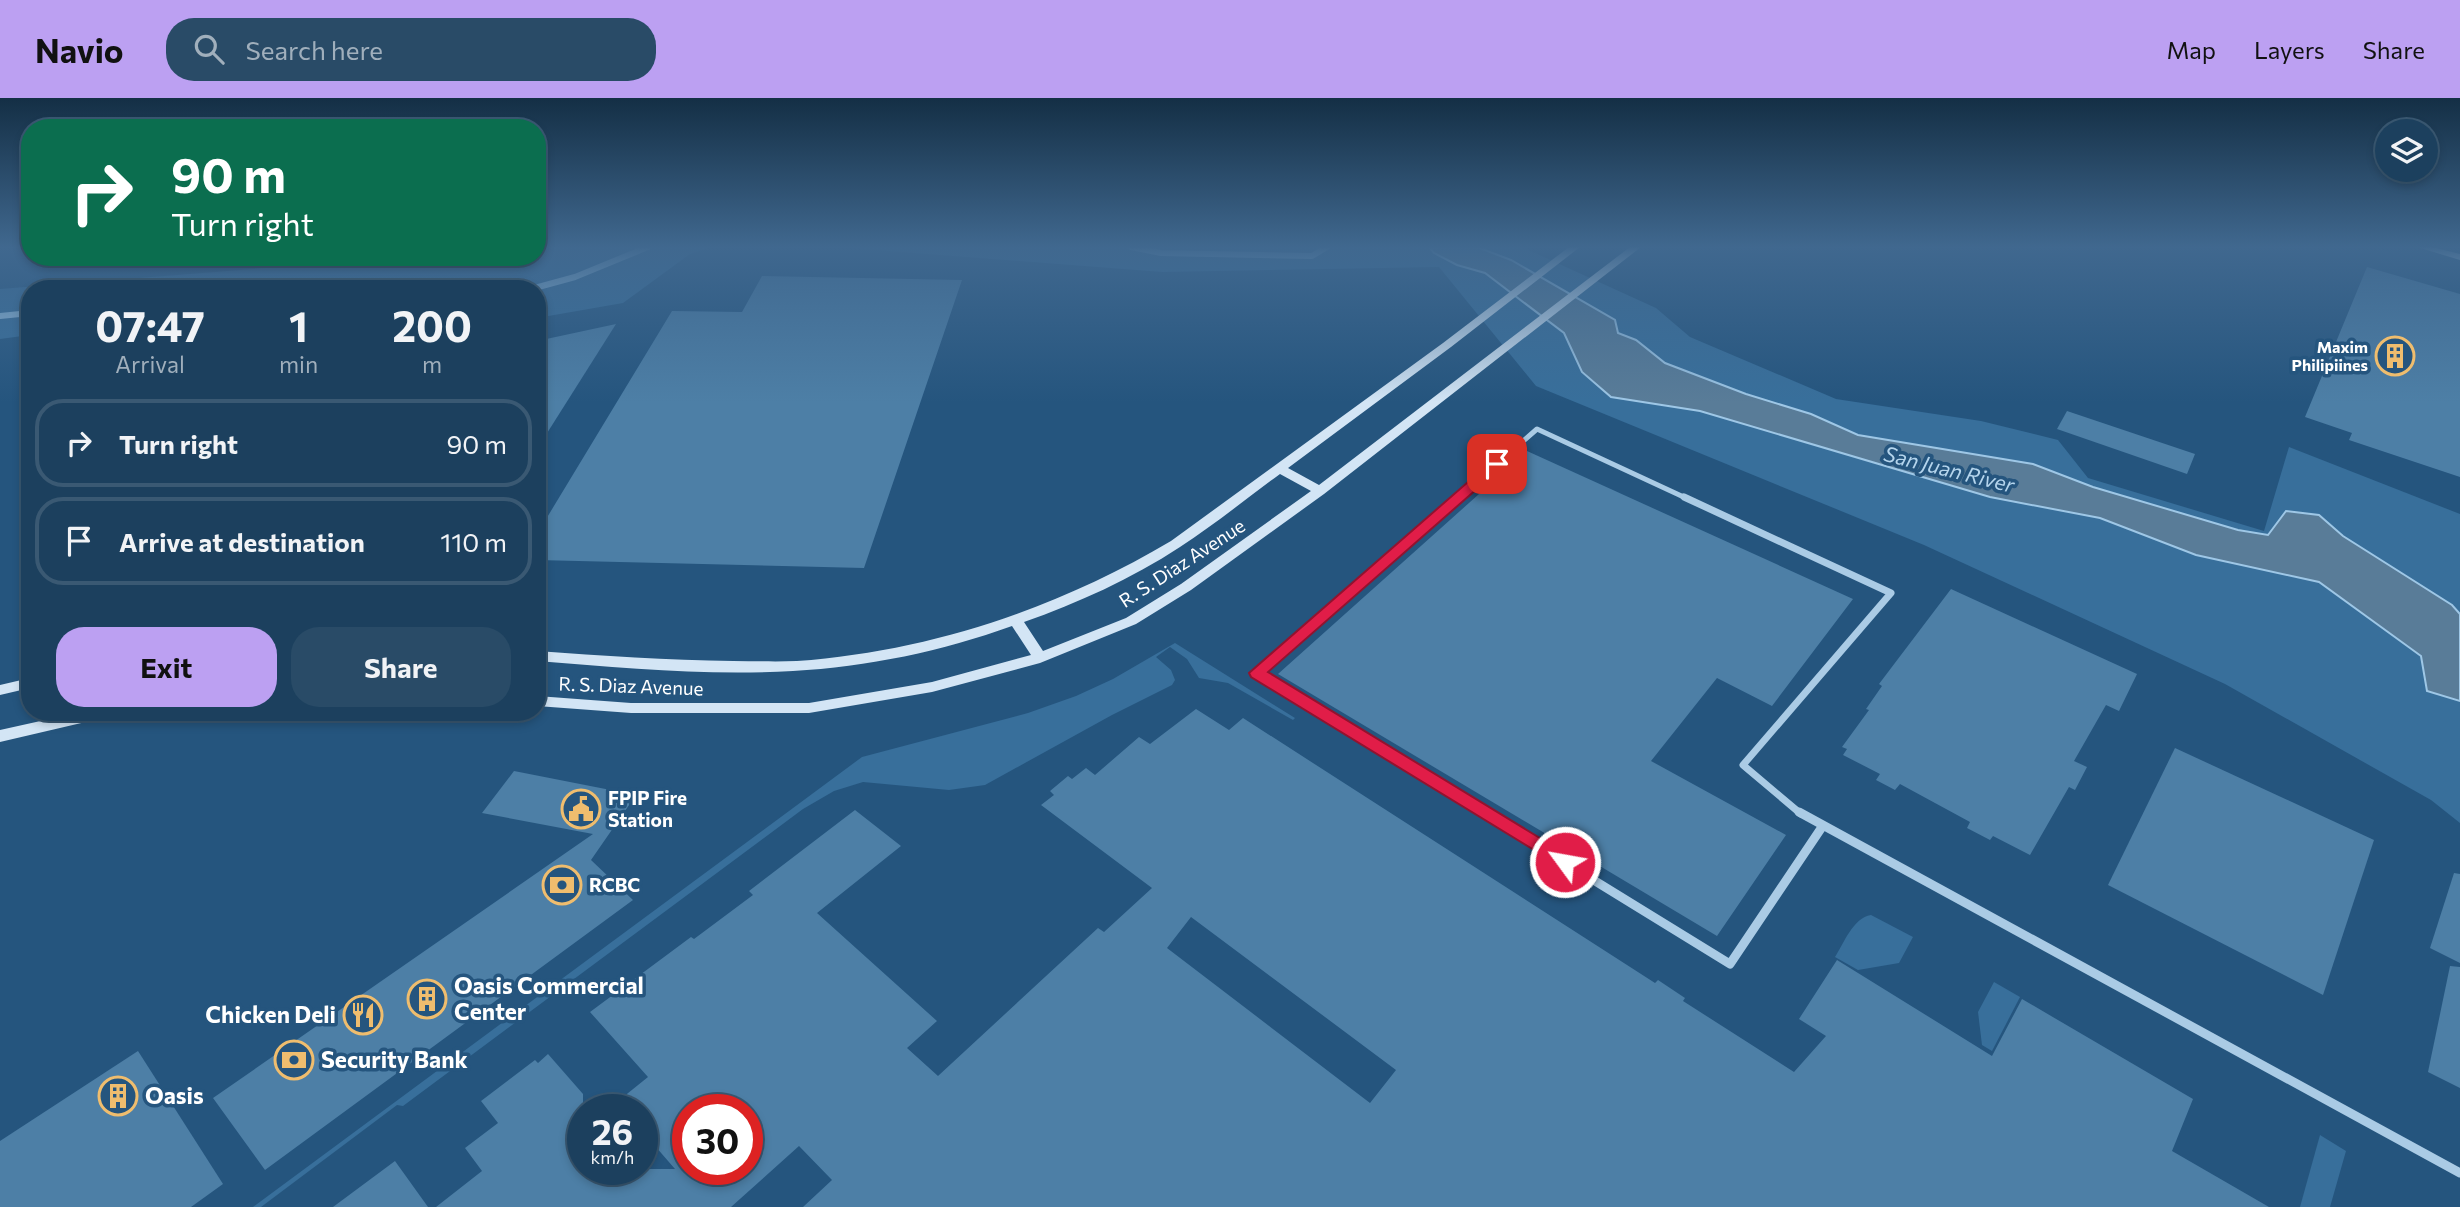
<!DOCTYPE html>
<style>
:root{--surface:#1c405e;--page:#294b67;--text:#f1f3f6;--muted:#a0afbc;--line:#3a5973;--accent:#bca0f2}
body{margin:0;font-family:Commissioner,sans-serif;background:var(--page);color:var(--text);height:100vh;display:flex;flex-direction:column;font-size:26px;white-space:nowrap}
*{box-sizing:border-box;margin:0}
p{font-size:23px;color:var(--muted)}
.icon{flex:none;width:38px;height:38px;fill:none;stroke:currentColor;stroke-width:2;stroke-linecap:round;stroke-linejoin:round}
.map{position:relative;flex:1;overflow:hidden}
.details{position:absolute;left:21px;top:182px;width:525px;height:441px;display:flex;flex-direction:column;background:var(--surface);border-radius:28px;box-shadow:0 4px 10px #0003,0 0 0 2px var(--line)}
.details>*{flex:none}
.guide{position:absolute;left:21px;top:21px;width:525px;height:147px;border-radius:28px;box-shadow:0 4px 10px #0003,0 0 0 2px var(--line);background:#0b6e4f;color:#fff;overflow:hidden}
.buttons{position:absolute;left:2375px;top:21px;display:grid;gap:14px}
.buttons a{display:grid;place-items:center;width:63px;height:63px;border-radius:50%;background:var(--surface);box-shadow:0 4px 10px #0003,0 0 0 2px var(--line);font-size:35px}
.speed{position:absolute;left:567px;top:996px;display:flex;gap:14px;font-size:35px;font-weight:700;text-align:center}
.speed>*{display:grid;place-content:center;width:91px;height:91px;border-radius:50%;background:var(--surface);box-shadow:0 4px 10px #0003,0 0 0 2px var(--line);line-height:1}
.speed small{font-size:18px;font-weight:400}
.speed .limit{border:10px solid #d22;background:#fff;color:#111}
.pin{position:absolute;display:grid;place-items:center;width:60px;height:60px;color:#fff;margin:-30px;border-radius:14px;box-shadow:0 4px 10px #0006}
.me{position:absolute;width:77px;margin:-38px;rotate:302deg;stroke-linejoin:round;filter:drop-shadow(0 0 5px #0008)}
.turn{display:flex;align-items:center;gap:24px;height:147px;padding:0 35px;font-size:32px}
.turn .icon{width:91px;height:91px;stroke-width:2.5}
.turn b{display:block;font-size:49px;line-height:60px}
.eta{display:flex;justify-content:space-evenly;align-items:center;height:119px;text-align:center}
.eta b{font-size:42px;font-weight:700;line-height:49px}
.action{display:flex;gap:14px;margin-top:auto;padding:14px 35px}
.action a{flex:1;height:80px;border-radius:28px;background:var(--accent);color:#111;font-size:28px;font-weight:700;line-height:80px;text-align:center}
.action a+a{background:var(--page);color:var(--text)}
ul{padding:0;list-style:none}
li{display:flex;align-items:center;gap:21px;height:88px;margin:0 14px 10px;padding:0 21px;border:4px solid var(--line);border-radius:28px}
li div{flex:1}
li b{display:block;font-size:26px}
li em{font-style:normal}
header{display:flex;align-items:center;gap:42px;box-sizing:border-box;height:98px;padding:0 35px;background:var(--accent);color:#111}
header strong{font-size:33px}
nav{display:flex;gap:38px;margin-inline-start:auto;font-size:24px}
.search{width:490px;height:63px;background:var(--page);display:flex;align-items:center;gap:18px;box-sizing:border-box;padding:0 24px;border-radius:28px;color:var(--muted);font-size:26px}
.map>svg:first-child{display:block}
.green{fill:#386f9b}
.water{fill:#597c98;stroke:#9ec7e6;stroke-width:2}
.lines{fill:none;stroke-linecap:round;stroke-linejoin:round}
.stream{stroke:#9ec7e6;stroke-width:6}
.building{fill:#4d7fa6;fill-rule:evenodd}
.street-far2{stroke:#aacbe5;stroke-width:5}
.street-far1{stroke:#aacbe5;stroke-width:7}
.street{stroke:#aacbe5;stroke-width:9}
.secondary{fill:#d3e5f5;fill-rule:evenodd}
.route{fill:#e11d48;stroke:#92132f;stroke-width:2}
.labels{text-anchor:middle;stroke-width:7;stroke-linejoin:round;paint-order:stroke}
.far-poi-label{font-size:16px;font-weight:bold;fill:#fff;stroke:#25557e;text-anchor:end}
.street-label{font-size:19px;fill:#fff;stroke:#25557e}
.poi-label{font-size:19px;font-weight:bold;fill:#fff;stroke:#25557e;text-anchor:start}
.water-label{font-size:21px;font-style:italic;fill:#b5d5ed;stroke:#25557e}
.near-poi-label{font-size:23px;font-weight:bold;fill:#fff;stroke:#25557e;text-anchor:start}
</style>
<header>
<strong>Navio</strong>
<div class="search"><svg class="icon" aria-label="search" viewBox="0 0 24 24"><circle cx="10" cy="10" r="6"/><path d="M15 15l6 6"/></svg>Search here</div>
<nav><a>Map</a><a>Layers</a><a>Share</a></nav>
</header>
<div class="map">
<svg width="2460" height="1109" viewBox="0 0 2460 1109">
<rect width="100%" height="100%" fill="#25557e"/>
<!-- green -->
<g class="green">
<polygon points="537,149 711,149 690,156 623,205 537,220 537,191 30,191 30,237 0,241 0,191 403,159 537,159"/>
<polygon points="836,149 1522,149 1656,210 1690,239 1836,301 1981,323 2058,342 2088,380 2264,433 2289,349 2460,416 2460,725 2431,702 2225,586 1924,447 1536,288 1439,169 1162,174"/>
<polygon points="1175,545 1295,620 1293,622 1228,585 1199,580 1187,561 1170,549 1156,559 1171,572 1175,582 1172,587 1112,617 985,687 949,692 863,684 834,693 803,711 403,1008 397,1007 261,1109 253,1109 862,659 1028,615 1076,598 1113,581"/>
<path d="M1871,817L1913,839L1899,865L1858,872L1835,859C1844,845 1853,820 1871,817Z"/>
<polygon points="1994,884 2020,899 1992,953 1982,947 1978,914"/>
<polygon points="2320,1037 2346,1053 2330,1109 2300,1109"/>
</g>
<!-- water -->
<polygon class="water" points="1429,149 1477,149 1511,162 1615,222 1618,235 1636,242 1665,265 1746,296 1811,316 1858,337 2033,366 2093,389 2238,432 2268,437 2286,413 2319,417 2343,438 2452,507 2460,516 2460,603 2427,593 2421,558 2319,484 2196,457 2100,420 1990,399 1700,313 1611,299 1582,274 1564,235 1485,175 1457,167 1434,155"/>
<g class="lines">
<!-- stream -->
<g class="stream">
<polyline points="1131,149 1161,155 1312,158 1327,149"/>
<polyline points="531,191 575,179 648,149"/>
<polyline points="0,218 30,215"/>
</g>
</g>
<!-- building -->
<g class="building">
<polygon points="2367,169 2460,196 2460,379 2349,342 2352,335 2305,319"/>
<polygon points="762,178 962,182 864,470 537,462 537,436 672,213 742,214"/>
<polygon points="616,226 537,351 537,243"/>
<polygon points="2067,313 2195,356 2187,376 2057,331"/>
<polygon points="1527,353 1853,501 1772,608 1717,580 1651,663 1786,737 1717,838 1278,576"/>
<polygon points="1951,491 2137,576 2119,613 2106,607 2074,663 2087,669 2075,692 2069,689 2030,757 1993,738 1990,742 1967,730 1970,724 1900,686 1895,692 1876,682 1880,676 1843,657 1847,651 1842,649 1869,612 1866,611 1882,588 1879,586"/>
<path d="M1196,611L1229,632L1243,620L1655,885L1658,882L1685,900L1683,903L1794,974L1826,938L1799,921L1837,862L1992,958L2022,901L2193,1001L2172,1053L2269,1109H803L832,1082L799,1048L731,1109H436L482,1073L465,1050L498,1025L481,1003L535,962L538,965L548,956L583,996V1071H675L642,1033V1012H607L648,979L590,914L691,839L694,841L753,797L749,793L855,712L901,748L817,815L937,923L907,950L938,978L1098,830L1104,834L1152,790L1041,707L1054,697L1050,693L1068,678L1072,681L1086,670L1095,677L1139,639L1150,646ZM1191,819L1396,972L1370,1005L1167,850ZM688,1012H747V1071H688Z"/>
<polygon points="2175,650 2374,742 2323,897 2108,787"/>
<polygon points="514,673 636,697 591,762 633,802 265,1072 213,1000 593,736 482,715"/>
<polygon points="2454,775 2460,776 2460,865 2430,850"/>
<polygon points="2450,868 2460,869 2460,990 2428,974"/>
<polygon points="138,953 223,1086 191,1109 0,1109 0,1043"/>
<polygon points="395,1063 428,1109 333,1109"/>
</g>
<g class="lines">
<!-- street-far2 -->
<polyline class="street-far2" points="1457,401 1537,331 1688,401"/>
<!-- street-far1 -->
<g class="street-far1">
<polyline points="1459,399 1257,575 1486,716"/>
<polyline points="1684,399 1891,495 1743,667 1801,716"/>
</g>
<!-- street -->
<g class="street">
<polyline points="1483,714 1730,866 1822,729"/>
<polyline points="1799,714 2460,1075"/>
</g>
<!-- secondary -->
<g class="secondary">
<path d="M1569,149H1580L1451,249L1288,370L1319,387L1630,149H1641L1324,396L1191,492L1136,526L1040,565L932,594L809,615H631L537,608V598L631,605H809L932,584L1031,557L1012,528C943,553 867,569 793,573C709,578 622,570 537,563V553C602,558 668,562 733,563C754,563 775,564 797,563C930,553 1056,511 1171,443L1443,245ZM1280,376L1311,393L1181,486L1126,520L1043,553L1024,524C1078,505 1131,481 1180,449C1214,427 1247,400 1280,376Z"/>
<polygon points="2417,149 2432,149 2460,156 2460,162"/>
<polygon points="30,580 30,590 0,597 0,587"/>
<polygon points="81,614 114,614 107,619 0,644 0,632"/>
</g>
</g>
<!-- sky -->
<linearGradient id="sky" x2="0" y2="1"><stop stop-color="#142f45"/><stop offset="0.49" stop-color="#40688f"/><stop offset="1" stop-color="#40688f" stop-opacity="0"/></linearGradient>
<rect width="2460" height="304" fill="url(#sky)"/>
<!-- route -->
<polygon class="route" points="1497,361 1502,363 1502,369 1268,574 1571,759 1574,764 1571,769 1565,771 1251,579 1249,575 1492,363"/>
<!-- icons -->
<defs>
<symbol id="building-ring" viewBox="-11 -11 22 22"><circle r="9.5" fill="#25557e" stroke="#efbd6e" stroke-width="1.5"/><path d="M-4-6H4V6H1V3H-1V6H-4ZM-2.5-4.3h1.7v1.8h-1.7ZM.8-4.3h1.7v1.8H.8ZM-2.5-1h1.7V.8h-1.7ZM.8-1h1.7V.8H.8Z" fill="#efbd6e"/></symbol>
<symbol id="civic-ring" viewBox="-11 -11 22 22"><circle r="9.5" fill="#25557e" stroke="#efbd6e" stroke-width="1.5"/><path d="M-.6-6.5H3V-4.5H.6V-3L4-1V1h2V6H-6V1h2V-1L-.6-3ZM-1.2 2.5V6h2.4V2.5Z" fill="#efbd6e"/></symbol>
<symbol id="bank-ring" viewBox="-11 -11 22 22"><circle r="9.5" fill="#25557e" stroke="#efbd6e" stroke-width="1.5"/><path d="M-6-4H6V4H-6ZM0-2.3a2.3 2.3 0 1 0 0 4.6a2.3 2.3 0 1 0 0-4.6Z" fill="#efbd6e"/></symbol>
<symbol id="restaurant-ring" viewBox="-11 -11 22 22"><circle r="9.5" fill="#25557e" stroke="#efbd6e" stroke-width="1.5"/><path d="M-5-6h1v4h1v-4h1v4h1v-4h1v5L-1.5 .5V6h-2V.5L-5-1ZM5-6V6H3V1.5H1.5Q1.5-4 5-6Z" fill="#efbd6e"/></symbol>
</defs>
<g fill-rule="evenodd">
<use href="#building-ring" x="2373" y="236" width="44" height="44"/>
<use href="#civic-ring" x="559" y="689" width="44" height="44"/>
<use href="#bank-ring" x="540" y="765" width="44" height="44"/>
<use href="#building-ring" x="405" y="879" width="44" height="44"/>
<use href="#restaurant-ring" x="341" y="895" width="44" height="44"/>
<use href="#bank-ring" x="272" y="940" width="44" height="44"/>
<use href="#building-ring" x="96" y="976" width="44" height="44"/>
</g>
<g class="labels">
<!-- far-poi labels -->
<g class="far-poi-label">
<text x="2368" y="255">Maxim<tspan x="2368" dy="18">Philipiines</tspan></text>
</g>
<!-- street labels -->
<g class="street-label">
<text transform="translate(1182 465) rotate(-33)" y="7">R. S. Diaz Avenue</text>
<text transform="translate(631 588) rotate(2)" y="7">R. S. Diaz Avenue</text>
</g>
<!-- poi labels -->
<g class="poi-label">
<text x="608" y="707">FPIP Fire<tspan x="608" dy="22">Station</tspan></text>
<text x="589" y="794">RCBC</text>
</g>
<!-- water labels -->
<g class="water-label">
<text transform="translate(1949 372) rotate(14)" y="7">San Juan River</text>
</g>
<!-- near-poi labels -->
<g class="near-poi-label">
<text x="454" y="896">Oasis Commercial<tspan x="454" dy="26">Center</tspan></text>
<text x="336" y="925" text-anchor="end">Chicken Deli</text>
<text x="321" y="970">Security Bank</text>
<text x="145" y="1006">Oasis</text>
</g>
</g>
</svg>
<div class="buttons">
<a><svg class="icon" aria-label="layers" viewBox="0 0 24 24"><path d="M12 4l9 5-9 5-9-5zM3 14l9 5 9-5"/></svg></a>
</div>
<div class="speed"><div>26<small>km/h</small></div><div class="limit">30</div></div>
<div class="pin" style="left:1497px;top:366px;background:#d93025"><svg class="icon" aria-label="arrive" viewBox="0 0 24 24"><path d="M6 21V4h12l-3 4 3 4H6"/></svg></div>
<svg class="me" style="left:1565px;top:764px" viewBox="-20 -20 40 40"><circle r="17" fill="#e11d48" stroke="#fff" stroke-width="3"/><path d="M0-11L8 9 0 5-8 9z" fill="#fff"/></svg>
<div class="guide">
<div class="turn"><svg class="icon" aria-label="right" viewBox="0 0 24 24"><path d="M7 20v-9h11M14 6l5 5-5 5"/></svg><div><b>90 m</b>Turn right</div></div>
</div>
<section class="details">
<div class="eta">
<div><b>07:47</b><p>Arrival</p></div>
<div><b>1</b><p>min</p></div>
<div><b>200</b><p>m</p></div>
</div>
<ul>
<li><svg class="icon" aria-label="right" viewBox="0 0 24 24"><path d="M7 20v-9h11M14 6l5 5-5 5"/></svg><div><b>Turn right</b></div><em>90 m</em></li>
<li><svg class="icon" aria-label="arrive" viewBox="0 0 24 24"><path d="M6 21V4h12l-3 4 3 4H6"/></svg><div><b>Arrive at destination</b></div><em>110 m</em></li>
</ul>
<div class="action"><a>Exit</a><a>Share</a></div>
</section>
</div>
